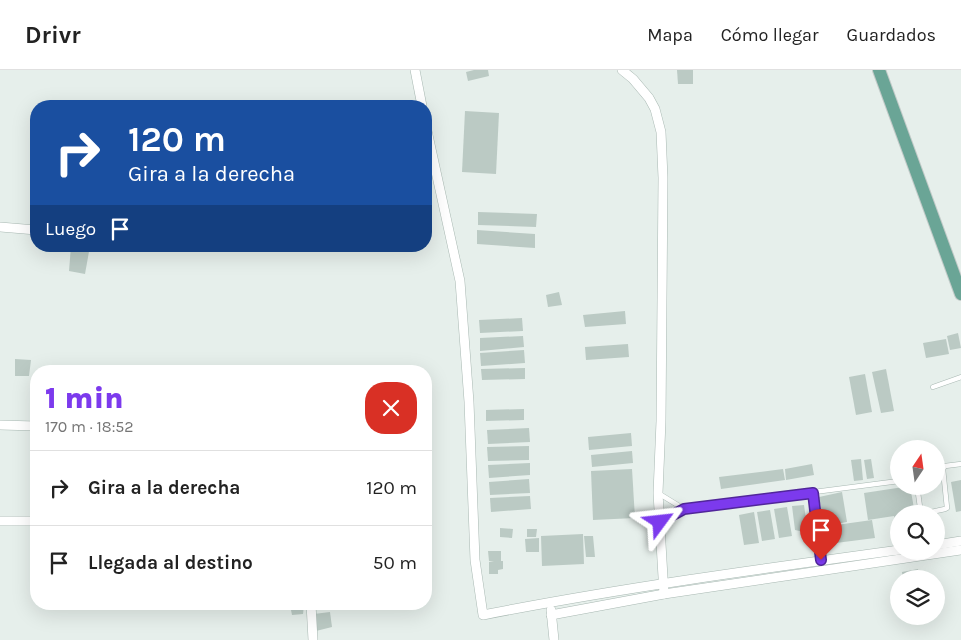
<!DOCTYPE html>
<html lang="es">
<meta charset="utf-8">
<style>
:root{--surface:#fff;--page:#f6f6f6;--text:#222;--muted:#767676;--line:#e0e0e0;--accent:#7c3aed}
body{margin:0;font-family:Karla,sans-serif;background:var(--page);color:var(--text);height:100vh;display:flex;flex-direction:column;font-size:19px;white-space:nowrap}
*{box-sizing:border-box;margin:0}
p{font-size:16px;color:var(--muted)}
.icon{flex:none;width:28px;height:28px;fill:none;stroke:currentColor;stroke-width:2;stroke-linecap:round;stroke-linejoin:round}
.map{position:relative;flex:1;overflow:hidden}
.sheet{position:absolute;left:30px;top:295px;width:402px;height:245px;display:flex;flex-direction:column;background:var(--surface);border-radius:20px;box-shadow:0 5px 20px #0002}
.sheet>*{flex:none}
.hud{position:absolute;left:30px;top:30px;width:402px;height:152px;border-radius:20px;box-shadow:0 5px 20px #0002;background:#1a4fa0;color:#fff;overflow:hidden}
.needle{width:32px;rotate:13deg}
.tools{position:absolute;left:890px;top:370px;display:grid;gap:10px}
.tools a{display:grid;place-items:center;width:55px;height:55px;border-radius:50%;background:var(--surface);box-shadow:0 5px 20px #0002;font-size:25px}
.pin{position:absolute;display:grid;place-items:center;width:42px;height:42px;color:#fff;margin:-51px -21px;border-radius:50% 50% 50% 0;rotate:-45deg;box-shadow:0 0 5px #0007}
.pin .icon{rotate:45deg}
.me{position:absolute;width:55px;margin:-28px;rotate:60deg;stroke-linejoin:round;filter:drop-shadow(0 0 4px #0008)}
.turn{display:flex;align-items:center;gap:18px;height:105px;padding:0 15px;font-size:22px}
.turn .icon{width:65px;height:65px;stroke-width:2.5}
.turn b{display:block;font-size:35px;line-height:42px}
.then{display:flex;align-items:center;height:48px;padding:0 15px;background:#0003;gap:10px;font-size:19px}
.round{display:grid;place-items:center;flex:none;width:52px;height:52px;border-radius:20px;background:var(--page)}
.summary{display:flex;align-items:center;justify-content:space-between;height:85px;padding:0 15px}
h1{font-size:30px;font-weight:800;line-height:38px;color:var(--accent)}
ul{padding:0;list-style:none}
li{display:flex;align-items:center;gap:15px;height:75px;padding:0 15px;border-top:1px solid var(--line)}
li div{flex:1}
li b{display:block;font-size:19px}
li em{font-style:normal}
header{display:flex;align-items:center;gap:30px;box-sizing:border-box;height:70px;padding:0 25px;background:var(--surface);border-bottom:1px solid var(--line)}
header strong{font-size:24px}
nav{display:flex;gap:28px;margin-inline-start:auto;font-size:18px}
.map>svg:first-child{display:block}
.building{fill:#bbcac4}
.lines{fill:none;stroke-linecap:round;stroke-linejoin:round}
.service-casing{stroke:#a8b8b2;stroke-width:5.5}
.minor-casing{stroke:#a8b8b2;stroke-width:10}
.primary-casing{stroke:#c2cac8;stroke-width:14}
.service{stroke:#fff;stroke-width:4.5}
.minor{stroke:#fff;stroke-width:9}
.primary{stroke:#6aa596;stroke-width:12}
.route-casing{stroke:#51269a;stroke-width:12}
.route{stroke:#7c3aed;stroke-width:9}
</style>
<header>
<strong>Drivr</strong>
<nav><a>Mapa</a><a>Cómo llegar</a><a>Guardados</a></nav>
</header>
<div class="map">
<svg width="961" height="570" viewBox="0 0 961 570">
<rect width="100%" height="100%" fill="#e6efeb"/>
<!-- building -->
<g class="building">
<polygon points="474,0 488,0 489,6 468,11 466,2"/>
<polygon points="677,0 693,0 693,14 678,14"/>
<polygon points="465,41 499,43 496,104 462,102"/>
<polygon points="478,142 537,144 536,157 478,155"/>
<polygon points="477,160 535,164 535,178 477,174"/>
<polygon points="71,176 90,176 85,204 69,201"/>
<polygon points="559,222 562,235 548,237 546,225"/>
<polygon points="625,241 626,254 585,257 583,245"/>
<polygon points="522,248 523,261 480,263 479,250"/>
<polygon points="958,263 961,278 950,280 947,266"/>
<polygon points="523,266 524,277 480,281 480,268"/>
<polygon points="946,269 949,284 926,288 923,273"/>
<polygon points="628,274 629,287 586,290 585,277"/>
<polygon points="524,280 525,293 481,296 480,283"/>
<polygon points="15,289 31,290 29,306 15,306"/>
<polygon points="525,298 525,309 482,310 481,299"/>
<polygon points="886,299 894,341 881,343 872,302"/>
<polygon points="865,304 872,342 856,345 849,307"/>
<polygon points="524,339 524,350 486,351 486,340"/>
<polygon points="529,358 530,372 488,374 487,360"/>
<polygon points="631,363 632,376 589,380 588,367"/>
<polygon points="529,376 529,390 488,391 487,377"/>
<polygon points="632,381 633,393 592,397 591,385"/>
<polygon points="861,389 863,410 854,411 851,390"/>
<polygon points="871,389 874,408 867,409 864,390"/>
<polygon points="530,393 530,405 489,408 488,395"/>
<polygon points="812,394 814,405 786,410 785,399"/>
<polygon points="632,399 635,448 593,450 591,401"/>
<polygon points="783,399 785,410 721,419 719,407"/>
<polygon points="529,409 530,423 490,425 489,412"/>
<polygon points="961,410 961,441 956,442 951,412"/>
<polygon points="910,416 915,444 899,444 899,465 894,446 868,450 864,423"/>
<polygon points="842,422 847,452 824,456 819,427"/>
<polygon points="530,426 531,439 491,442 490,428"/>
<polygon points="804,435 808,463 795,460 792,436"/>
<polygon points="787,437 792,466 779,468 774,439"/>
<polygon points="770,440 775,469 762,471 757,442"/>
<polygon points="754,442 759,473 744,475 739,445"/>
<polygon points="872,450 875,468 828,474 827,462 837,461 836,455"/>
<polygon points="500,458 513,459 512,468 500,467"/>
<polygon points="527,459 537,459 536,467 527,467"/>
<polygon points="583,464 584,494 542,496 541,466"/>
<polygon points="584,466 593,466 595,487 586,487"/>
<polygon points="539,468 539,482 526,482 525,469"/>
<polygon points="488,481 501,481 501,491 503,491 503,499 498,500 498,504 489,504 489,492 494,491 489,491"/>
<polygon points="918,499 920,509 903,509 902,502"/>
<polygon points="304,535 303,544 292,545 291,540"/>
<polygon points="330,542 332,557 316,561 314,544"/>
</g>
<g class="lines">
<defs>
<g id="service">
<polyline points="933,317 961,307"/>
<polyline points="917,416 921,444"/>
<polyline points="658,423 684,439"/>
<polyline points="813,423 821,491"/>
<polyline points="922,444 945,439 947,438 943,399 945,396 961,394"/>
<polyline points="660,452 684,439 899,411"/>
</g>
<g id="minor">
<polyline points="415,0 422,36"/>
<polyline points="622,0 633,9 649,28 655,39 661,62 663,108 661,351 658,423 664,524"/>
<path d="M426,56L460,211L469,332L475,490L483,545C620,518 760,499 899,480"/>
<polyline points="0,157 36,160"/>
<polyline points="0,355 36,356"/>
<polyline points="0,451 36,451"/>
<polyline points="936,475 961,471"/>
<polyline points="311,534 313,570"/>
<polyline points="551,540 554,570"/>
<polyline points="551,545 664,524 961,480"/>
</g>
<polyline id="primary" points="879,0 961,224"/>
</defs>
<!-- service casing -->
<use href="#service" class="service-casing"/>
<!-- minor casing -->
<use href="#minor" class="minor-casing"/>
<!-- primary casing -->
<use href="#primary" class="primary-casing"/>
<!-- service -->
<use href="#service" class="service"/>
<!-- minor -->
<use href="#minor" class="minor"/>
<!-- primary -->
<use href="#primary" class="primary"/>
</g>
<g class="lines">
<defs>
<polyline id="route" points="660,452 684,439 813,423 821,490"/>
</defs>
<!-- route casing -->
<use href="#route" class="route-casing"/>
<!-- route -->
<use href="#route" class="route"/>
</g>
</svg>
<div class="tools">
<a><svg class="needle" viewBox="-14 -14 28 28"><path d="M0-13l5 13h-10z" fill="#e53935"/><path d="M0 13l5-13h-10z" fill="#767676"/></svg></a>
<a><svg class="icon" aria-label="search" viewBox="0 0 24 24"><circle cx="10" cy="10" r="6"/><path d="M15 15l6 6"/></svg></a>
<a><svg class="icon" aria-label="layers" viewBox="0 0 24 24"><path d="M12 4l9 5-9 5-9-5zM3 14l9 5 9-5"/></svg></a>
</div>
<div class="pin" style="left:821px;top:490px;background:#d93025"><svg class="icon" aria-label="arrive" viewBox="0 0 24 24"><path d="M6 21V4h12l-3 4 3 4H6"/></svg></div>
<svg class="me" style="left:660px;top:452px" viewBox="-20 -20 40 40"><path d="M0-17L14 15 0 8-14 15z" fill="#7c3aed" stroke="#fff" stroke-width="4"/></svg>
<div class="hud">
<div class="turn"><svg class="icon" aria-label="right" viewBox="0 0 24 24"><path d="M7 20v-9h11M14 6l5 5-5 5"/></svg><div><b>120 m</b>Gira a la derecha</div></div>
<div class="then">Luego<svg class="icon" aria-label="arrive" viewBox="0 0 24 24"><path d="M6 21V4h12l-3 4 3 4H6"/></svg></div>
</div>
<section class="sheet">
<div class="summary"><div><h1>1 min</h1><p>170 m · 18:52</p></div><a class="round" style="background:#d93025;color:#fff"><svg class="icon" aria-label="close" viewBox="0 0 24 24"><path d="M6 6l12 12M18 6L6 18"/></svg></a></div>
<ul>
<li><svg class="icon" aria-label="right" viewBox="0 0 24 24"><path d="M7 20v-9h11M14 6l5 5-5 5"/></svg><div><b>Gira a la derecha</b></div><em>120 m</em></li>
<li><svg class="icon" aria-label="arrive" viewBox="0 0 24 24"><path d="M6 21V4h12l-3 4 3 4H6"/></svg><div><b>Llegada al destino</b></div><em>50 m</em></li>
</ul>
</section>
</div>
